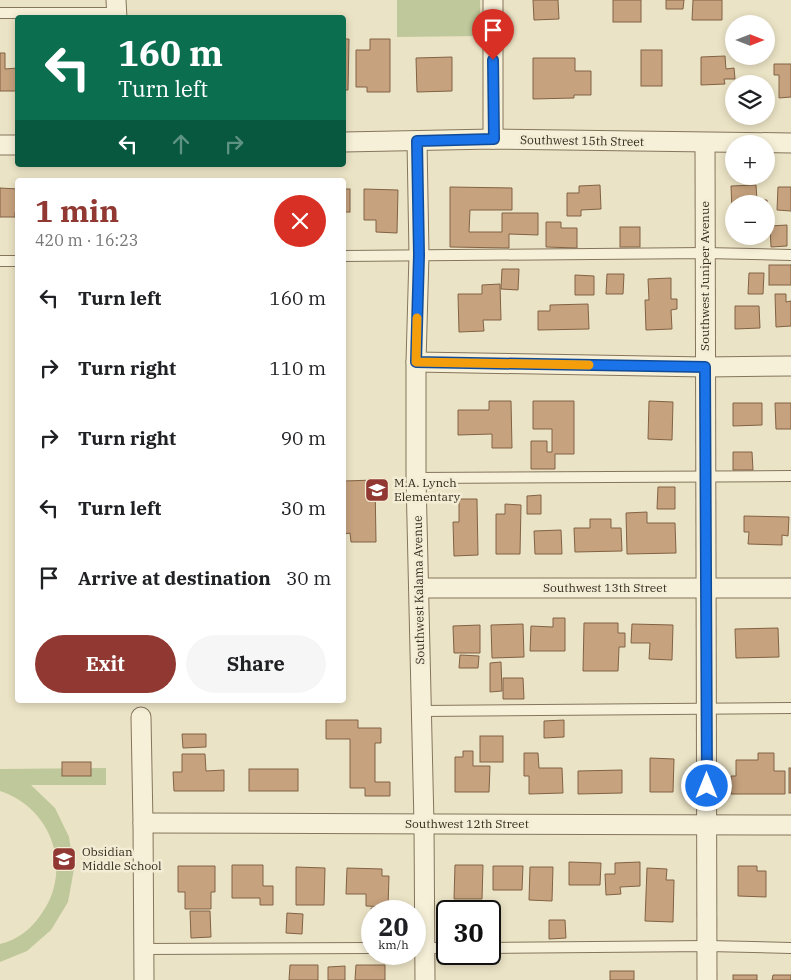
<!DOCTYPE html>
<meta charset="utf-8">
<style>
:root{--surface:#fff;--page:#f6f6f6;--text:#202124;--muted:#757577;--accent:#903831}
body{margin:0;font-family:"IBM Plex Serif",serif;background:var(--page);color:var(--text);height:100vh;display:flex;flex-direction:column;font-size:19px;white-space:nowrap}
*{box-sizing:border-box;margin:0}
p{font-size:16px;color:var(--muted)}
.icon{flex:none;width:28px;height:28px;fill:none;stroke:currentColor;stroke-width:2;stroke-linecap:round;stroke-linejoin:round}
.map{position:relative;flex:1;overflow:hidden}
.side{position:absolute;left:15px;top:178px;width:331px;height:525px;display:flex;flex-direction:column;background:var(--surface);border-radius:5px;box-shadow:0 2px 8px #0003}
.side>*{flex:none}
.guide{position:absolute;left:15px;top:15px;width:331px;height:152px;border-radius:5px;box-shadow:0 2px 8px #0003;background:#0b6e4f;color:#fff;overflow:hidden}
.needle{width:32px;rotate:90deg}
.fabs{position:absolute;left:725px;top:15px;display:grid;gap:10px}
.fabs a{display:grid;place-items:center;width:50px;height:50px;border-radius:50%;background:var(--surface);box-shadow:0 2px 8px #0003;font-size:25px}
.speed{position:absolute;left:361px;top:900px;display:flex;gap:10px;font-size:25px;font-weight:700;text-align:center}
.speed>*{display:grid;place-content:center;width:65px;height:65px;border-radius:50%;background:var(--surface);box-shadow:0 2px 8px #0003;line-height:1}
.speed small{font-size:12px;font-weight:400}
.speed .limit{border:2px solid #111;border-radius:8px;background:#fff;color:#111}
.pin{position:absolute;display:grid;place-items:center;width:42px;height:42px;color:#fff;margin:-51px -21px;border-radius:50% 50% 50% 0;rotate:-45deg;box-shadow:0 0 5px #0007}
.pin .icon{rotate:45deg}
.me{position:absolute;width:55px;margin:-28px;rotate:0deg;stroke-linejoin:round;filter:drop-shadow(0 0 4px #0008)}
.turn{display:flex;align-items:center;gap:18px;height:105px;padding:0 20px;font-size:22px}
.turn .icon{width:65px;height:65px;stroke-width:2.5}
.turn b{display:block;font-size:35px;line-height:42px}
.lanes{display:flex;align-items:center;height:48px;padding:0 20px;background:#0003;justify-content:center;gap:25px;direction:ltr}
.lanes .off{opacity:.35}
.round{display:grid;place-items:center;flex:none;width:52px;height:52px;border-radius:26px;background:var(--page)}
.overview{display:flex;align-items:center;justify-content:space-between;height:85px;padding:0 20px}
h1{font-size:30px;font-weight:800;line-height:38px;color:var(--accent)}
.primary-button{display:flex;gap:10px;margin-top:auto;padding:10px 20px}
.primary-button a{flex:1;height:58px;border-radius:30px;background:var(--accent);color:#fff;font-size:20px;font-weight:800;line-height:58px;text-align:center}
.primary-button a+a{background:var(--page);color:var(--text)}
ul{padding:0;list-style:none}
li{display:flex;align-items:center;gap:15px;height:70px;padding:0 20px}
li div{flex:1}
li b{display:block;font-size:19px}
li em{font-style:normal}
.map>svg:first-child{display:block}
.green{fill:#bfc89a}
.building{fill:#c6a27e;stroke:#826244}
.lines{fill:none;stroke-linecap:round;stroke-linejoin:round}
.lane-casing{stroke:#85755d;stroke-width:12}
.street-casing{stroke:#85755d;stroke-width:21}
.lane{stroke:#f6f0d8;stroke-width:10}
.street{stroke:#f6f0d8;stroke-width:19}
.route-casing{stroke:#114b97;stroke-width:12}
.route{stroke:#1a73e8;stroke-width:9}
.slow{stroke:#f59e0b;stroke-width:9}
.labels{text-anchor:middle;stroke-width:5;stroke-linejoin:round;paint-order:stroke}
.street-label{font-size:12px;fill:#362c1f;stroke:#f3edd5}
.poi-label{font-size:12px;fill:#362c1f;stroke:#f3edd5;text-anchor:start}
</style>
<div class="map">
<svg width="791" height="980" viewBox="0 0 791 980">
<rect width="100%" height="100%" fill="#ebe3c5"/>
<!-- green -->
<g class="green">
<polygon points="397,0 480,0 481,36 397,37"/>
<path d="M106,768V785H31L55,808L69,837L74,869L68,902L51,930L27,951L0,962V944C17,940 30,930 40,916C74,872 53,808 0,791V769Z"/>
</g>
<!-- building -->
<g class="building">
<polygon points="533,0 558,0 559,19 534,20"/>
<rect x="613" y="0" width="28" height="22"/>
<polygon points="666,0 684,0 683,9 666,9"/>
<polygon points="693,0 722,0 722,20 692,20"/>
<polygon points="344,39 349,39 348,90 344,90"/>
<polygon points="370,39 390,39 390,92 367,92 367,87 356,87 356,50 370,50"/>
<rect x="641" y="50" width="21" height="36"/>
<polygon points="0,53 5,53 5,69 18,68 18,91 0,91"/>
<polygon points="725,56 726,69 734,68 735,79 724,79 725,84 701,85 701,57"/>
<polygon points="452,57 452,91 417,92 416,58"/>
<polygon points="533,58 575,58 575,71 591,71 591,95 574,95 574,98 533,99"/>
<polygon points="774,64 791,64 791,97 779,98 779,75 774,75"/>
<polygon points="600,185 601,209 581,210 581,216 567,216 567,193 579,193 579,186"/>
<polygon points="756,185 757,200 767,200 768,223 766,223 766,204 734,204 734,211 732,211 731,186"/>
<polygon points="450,187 512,188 512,210 470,210 469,232 502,232 502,213 538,213 538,235 509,234 509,248 450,247"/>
<polygon points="778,187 791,187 791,211 777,210"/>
<polygon points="0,188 18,189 18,212 15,212 15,217 0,217"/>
<rect x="344" y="189" width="6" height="23"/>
<polygon points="364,189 398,190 397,233 376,232 376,220 364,220"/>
<polygon points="546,222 561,222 561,228 577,228 577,248 546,247"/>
<polygon points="787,225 787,246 771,247 770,226"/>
<rect x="620" y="227" width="20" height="20"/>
<rect x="769" y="265" width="22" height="20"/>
<polygon points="502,269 519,269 518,290 501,289"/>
<polygon points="749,273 764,273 763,294 748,294"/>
<polygon points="607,274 624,274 623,294 606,294"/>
<polygon points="575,275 594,276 594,295 575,295"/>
<polygon points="671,278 671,299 677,299 677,309 671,310 672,329 646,330 645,300 649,300 648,279"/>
<polygon points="500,284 501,320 483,320 484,331 459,332 458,294 482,294 482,285"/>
<polygon points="775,294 786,294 786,302 791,301 791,326 776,327"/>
<polygon points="588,304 589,329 538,330 538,311 550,311 550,305"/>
<polygon points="735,306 759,306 760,328 735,329"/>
<polygon points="489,401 511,401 512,448 492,448 492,434 458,435 458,410 489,410"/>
<polygon points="533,401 574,401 574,454 555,454 555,469 531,469 531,441 547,441 547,452 552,452 552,429 533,429"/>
<polygon points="649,401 673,402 672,440 648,439"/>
<polygon points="733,403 762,403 762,425 733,426"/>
<polygon points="775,403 791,403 791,429 776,429"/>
<polygon points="733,452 752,452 753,470 733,470"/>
<polygon points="375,480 376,542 351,542 350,533 344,534 344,481"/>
<polygon points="658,487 675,487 675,509 657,509"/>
<polygon points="541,495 541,514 527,514 527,496"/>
<polygon points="459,499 477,499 478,555 454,556 453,522 459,522"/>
<polygon points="505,504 521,505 520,554 496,554 496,514 505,514"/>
<polygon points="647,512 647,523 675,523 676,553 627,554 626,513"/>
<polygon points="744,516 789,517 788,536 782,535 782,545 748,544 749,532 744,532"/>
<polygon points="590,519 611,519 611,528 621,528 622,551 575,552 574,528 590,528"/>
<polygon points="561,530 562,554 535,554 534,531"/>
<polygon points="553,618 565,618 565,651 530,651 531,626 553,627"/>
<polygon points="584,623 618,623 618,633 625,633 625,647 619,647 618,671 583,671"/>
<polygon points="523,624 524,657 492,658 491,625"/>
<polygon points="632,624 673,625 672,660 649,659 650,643 631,643"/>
<polygon points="480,625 480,653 454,653 453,626"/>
<polygon points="778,628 779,657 736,658 735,629"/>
<polygon points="460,655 479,656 478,668 459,668"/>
<polygon points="501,662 502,691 490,692 490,663"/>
<polygon points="503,678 523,678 524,699 503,699"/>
<polygon points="326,720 358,720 358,728 381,728 381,743 375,743 375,782 390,782 390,796 365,796 365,788 350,788 350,739 326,739"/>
<polygon points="564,720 564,737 544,738 544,721"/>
<polygon points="182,734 206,734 206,747 183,748"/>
<rect x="480" y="736" width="23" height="26"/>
<polygon points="463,751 473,751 473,766 490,766 489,792 455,792 455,757 463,757"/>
<polygon points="524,753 538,753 539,768 562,768 563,793 529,794 529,776 524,776"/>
<polygon points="758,753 774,753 774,771 785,771 785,794 731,794 731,776 736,776 736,760 758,760"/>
<polygon points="182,754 205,754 206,771 224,770 224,791 174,791 173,772 182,772"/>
<polygon points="650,758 674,759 673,792 650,792"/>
<rect x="62" y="762" width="29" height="14"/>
<rect x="789" y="768" width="2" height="25"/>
<rect x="249" y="769" width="49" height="22"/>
<polygon points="622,770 622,793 578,794 578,771"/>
<polygon points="569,862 601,863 600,885 569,885"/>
<polygon points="640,862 640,886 620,887 621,894 606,895 605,874 615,874 615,863"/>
<polygon points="232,865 263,865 263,886 273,886 273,905 260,905 260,898 232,898"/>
<polygon points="455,865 483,865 482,899 454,899"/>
<polygon points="178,866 215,866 215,892 211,892 211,909 185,909 185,892 178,892"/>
<polygon points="493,866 523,866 522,890 493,890"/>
<polygon points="738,866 757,866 757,871 766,871 766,897 738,896"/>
<polygon points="296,867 325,868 324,905 296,905"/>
<polygon points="530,867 553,867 552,901 529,900"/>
<polygon points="347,868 382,869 382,876 389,876 388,907 366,906 366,894 346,894"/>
<polygon points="647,868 667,869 666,880 674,880 673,922 645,921"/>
<polygon points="371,908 392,909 392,911 372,911 372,925 371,925"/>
<polygon points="190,911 210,911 211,937 191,938"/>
<polygon points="287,913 303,914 302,934 286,933"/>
<polygon points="549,920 565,920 566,938 549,939"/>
<polygon points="290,965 318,965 318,980 289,980"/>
<polygon points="356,965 385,965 385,980 355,980"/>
<polygon points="345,966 345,980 328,980 328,967"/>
<rect x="610" y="971" width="24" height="9"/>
<rect x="733" y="975" width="24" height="5"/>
<polygon points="773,975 791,975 791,980 772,980"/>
</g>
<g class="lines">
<defs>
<g id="lane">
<polyline points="0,13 116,13"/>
<polyline points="344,256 705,253 791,255"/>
<polyline points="0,261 18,261"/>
<polyline points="416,478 791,476"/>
<polyline points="422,711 791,708"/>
<polyline points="415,948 448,948"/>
<polyline points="490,948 708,946 791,948"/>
<polyline points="144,949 372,948"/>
</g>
<g id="street">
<polyline points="116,0 117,18"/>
<polyline points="493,0 493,139"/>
<polyline points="417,141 419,255 416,362 416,478 424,824 425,980"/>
<polyline points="344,142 493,139 791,143"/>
<polyline points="705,143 707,980"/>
<polyline points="0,145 18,145"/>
<polyline points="416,362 705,367 791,366"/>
<polyline points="419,588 791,588"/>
<polyline points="141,717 143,823 144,980"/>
<polyline points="143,823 791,825"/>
</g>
</defs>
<!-- lane casing -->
<use href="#lane" class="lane-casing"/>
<!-- street casing -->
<use href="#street" class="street-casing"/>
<!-- lane -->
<use href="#lane" class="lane"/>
<!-- street -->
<use href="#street" class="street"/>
</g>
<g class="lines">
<defs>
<polyline id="route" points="493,60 494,139 417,141 419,255 416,362 705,367 707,786"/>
</defs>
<!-- route casing -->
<use href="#route" class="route-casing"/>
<!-- route -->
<use href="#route" class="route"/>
<!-- slow -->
<polyline class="slow" points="417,318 416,362 589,365"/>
</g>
<!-- icons -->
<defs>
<symbol id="school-square" viewBox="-11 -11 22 22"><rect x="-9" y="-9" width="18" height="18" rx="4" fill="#903831" stroke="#f3edd5"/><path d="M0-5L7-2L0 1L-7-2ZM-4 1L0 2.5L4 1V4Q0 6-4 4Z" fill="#fff"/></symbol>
</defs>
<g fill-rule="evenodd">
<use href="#school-square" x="363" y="476" width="28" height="28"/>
<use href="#school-square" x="50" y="845" width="28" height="28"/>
</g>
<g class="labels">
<!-- street labels -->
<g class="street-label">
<text transform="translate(582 141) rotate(1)" y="4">Southwest 15th Street</text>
<text transform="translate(705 276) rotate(-90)" y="4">Southwest Juniper Avenue</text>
<text x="605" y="592">Southwest 13th Street</text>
<text transform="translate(419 590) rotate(-91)" y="4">Southwest Kalama Avenue</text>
<text x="467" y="828">Southwest 12th Street</text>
</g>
<!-- poi labels -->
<g class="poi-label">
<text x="394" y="487">M.A. Lynch<tspan x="394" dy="14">Elementary</tspan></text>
<text x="82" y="856">Obsidian<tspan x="82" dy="14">Middle School</tspan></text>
</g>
</g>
</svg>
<div class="fabs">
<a><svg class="needle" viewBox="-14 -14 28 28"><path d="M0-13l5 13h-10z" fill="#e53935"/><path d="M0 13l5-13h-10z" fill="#757577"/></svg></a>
<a><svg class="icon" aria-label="layers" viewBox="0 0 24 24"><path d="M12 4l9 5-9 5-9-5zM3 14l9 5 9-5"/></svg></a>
<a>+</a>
<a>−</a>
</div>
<div class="speed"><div>20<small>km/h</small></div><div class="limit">30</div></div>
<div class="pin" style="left:493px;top:60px;background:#d93025"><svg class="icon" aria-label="arrive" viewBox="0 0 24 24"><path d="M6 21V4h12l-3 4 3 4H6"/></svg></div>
<svg class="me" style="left:707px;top:786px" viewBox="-20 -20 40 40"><circle r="17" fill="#1a73e8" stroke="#fff" stroke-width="3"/><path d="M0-11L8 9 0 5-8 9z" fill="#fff"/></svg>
<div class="guide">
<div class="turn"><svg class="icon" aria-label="left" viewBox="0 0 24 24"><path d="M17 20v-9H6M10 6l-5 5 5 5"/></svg><div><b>160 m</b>Turn left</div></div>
<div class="lanes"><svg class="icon" aria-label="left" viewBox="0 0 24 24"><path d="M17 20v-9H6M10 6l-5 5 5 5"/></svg><svg class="icon off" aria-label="ahead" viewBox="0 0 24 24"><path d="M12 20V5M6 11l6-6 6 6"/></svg><svg class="icon off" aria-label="right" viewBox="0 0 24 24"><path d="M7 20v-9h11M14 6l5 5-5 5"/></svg></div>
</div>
<section class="side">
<div class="overview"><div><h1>1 min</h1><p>420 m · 16:23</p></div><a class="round" style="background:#d93025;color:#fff"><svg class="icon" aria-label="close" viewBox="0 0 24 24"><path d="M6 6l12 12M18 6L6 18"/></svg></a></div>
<ul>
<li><svg class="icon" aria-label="left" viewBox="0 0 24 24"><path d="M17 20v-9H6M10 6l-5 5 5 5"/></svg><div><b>Turn left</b></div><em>160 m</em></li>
<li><svg class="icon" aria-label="right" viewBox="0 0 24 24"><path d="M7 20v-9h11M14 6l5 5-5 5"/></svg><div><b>Turn right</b></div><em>110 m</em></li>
<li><svg class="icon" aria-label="right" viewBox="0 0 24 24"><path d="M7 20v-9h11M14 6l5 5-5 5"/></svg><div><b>Turn right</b></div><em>90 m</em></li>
<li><svg class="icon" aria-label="left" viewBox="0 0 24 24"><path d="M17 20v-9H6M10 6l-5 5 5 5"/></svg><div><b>Turn left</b></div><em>30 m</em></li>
<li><svg class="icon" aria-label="arrive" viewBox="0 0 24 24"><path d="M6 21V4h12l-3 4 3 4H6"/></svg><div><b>Arrive at destination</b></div><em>30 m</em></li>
</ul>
<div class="primary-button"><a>Exit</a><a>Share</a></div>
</section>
</div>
